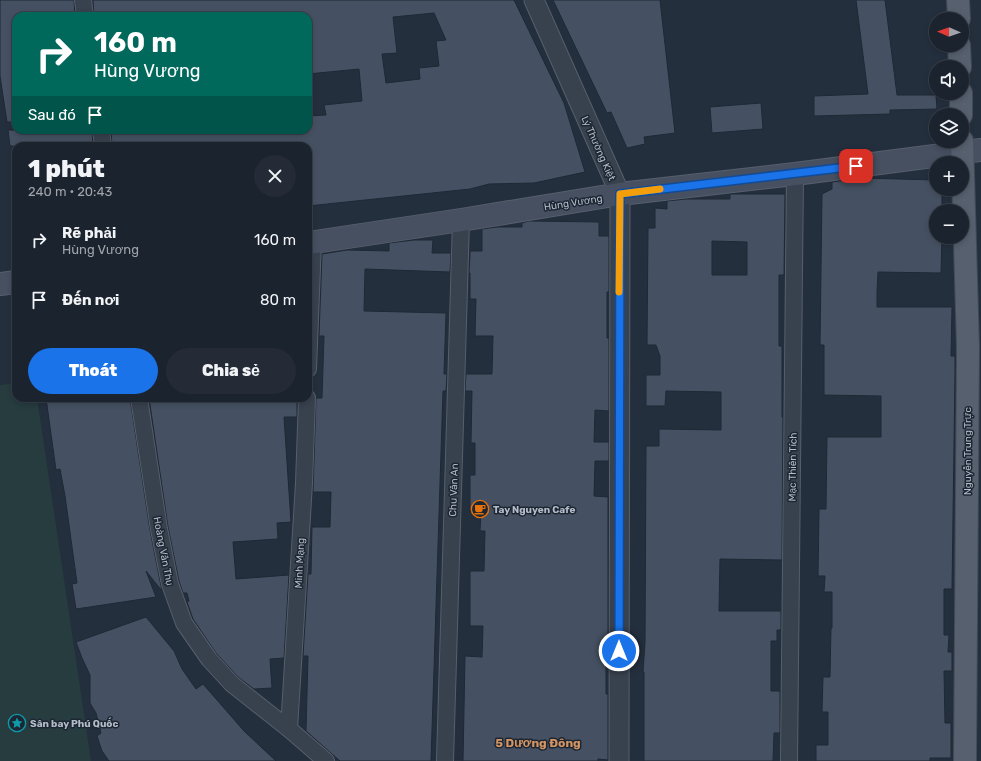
<!DOCTYPE html>
<html lang="vi">
<meta charset="utf-8">
<style>
:root{--surface:#1b232e;--page:#242b36;--text:#f1f3f6;--muted:#a0a4aa;--line:#39404a;--accent:#1a73e8}
body{margin:0;font-family:Rubik,sans-serif;background:var(--page);color:var(--text);height:100vh;display:flex;flex-direction:column;font-size:15px;white-space:nowrap}
*{box-sizing:border-box;margin:0}
p{font-size:13px;color:var(--muted)}
.icon{flex:none;width:22px;height:22px;fill:none;stroke:currentColor;stroke-width:2;stroke-linecap:round;stroke-linejoin:round}
.map{position:relative;flex:1;overflow:hidden}
.drawer{position:absolute;left:12px;top:142px;width:300px;height:260px;display:flex;flex-direction:column;background:var(--surface);border-radius:12px;box-shadow:0 2px 6px #0003,0 0 0 1px var(--line)}
.drawer>*{flex:none}
.hud{position:absolute;left:12px;top:12px;width:300px;height:122px;border-radius:12px;box-shadow:0 2px 6px #0003,0 0 0 1px var(--line);background:#00695c;color:#fff;overflow:hidden}
.needle{width:26px;rotate:272deg}
.buttons{position:absolute;left:929px;top:12px;display:grid;gap:8px}
.buttons a{display:grid;place-items:center;width:40px;height:40px;border-radius:50%;background:var(--surface);box-shadow:0 2px 6px #0003,0 0 0 1px var(--line);font-size:20px}
.pin{position:absolute;display:grid;place-items:center;width:34px;height:34px;color:#fff;margin:-17px;border-radius:8px;box-shadow:0 2px 6px #0006}
.me{position:absolute;width:44px;margin:-22px;rotate:0deg;stroke-linejoin:round;filter:drop-shadow(0 0 3px #0008)}
.turn{display:flex;align-items:center;gap:14px;height:84px;padding:0 16px;font-size:18px}
.turn .icon{width:52px;height:52px;stroke-width:2.5}
.turn b{display:block;font-size:28px;line-height:34px}
.then{display:flex;align-items:center;height:38px;padding:0 16px;background:#0003;gap:8px;font-size:15px}
.round{display:grid;place-items:center;flex:none;width:42px;height:42px;border-radius:21px;background:var(--page)}
.head{display:flex;align-items:center;justify-content:space-between;height:68px;padding:0 16px}
h1{font-size:24px;font-weight:800;line-height:30px}
.action{display:flex;gap:8px;margin-top:auto;padding:8px 16px}
.action a{flex:1;height:46px;border-radius:24px;background:var(--accent);color:#fff;font-size:16px;font-weight:800;line-height:46px;text-align:center}
.action a+a{background:var(--page);color:var(--text)}
ul{padding:0;list-style:none}
li{display:flex;align-items:center;gap:12px;height:60px;padding:0 16px}
li div{flex:1}
li b{display:block;font-size:15px}
li em{font-style:normal}
.map>svg:first-child{display:block}
.green{fill:#263c3f}
.building{fill:#455162;stroke:#1f2835;fill-rule:evenodd}
.lines{fill:none;stroke-linecap:round;stroke-linejoin:round}
.minor-casing{stroke:#565f6c;stroke-width:18}
.tertiary-casing{stroke:#565f6c;stroke-width:21}
.secondary-casing{stroke:#565f6c;stroke-width:24}
.primary-casing{stroke:#414a57;stroke-width:24}
.minor{stroke:#38414e;stroke-width:16}
.tertiary{stroke:#38414e;stroke-width:19}
.secondary{stroke:#465061;stroke-width:22}
.primary{stroke:#56606e;stroke-width:22}
.route-casing{stroke:#114b97;stroke-width:10}
.route{stroke:#1a73e8;stroke-width:7}
.slow{stroke:#f59e0b;stroke-width:7}
.labels{text-anchor:middle;stroke-width:3;stroke-linejoin:round;paint-order:stroke}
.street-label{font-size:10px;fill:#b4bcc9;stroke:#1d2633}
.poi-label{font-size:10px;font-weight:bold;fill:#b4bcc9;stroke:#1d2633;text-anchor:start}
.quarter-label{font-size:12px;font-weight:bold;fill:#d59563;stroke:#1d2633}
</style>
<div class="map">
<svg width="981" height="761" viewBox="0 0 981 761">
<rect width="100%" height="100%" fill="#242f3e"/>
<!-- green -->
<polygon class="green" points="16,383 16,398 37,398 91,761 0,761 0,385"/>
<!-- building -->
<g class="building">
<polygon points="0,0 74,0 75,16 16,16 16,122 7,122 0,76"/>
<path d="M93,0H514L564,103L585,172L534,183L489,184L470,189L308,206V146H112L111,130H308V116L326,115L324,105L362,101L359,69L308,74V16H94ZM434,13L446,40L436,41L439,66L419,68L420,79L386,83L382,54L397,53L393,17Z"/>
<polygon points="553,0 660,0 675,133 644,137 645,144 627,148 611,112 607,113"/>
<polygon points="856,0 885,0 897,95 936,95 937,109 890,110 890,114 814,116 814,96 868,94"/>
<polygon points="761,103 763,129 712,133 710,107"/>
<polygon points="8,130 92,130 93,146 10,146"/>
<polygon points="861,178 934,180 936,182 936,189 942,189 942,211 936,211 936,237 942,237 941,273 878,272 877,291 877,307 952,307 951,356 955,356 955,374 952,589 944,589 944,635 949,635 948,652 952,652 952,671 944,671 945,723 951,723 951,758 930,758 930,761 816,761 816,745 828,745 828,712 822,712 823,677 830,677 831,628 832,628 832,592 824,592 825,576 818,576 819,509 826,509 827,437 881,437 881,396 824,395 824,345 820,345 822,194 832,189 832,182"/>
<path d="M730,194H785L784,275H779V346H782V417H783L782,560L720,559L719,611H781V630H777V641H771V691H780V733H774L773,761H644V672H643L645,642L646,446H659V429L721,430V392L666,391L665,406H646V375H660V356L656,345H647L648,228H655V208L667,209V201L686,199H730ZM712,241L747,242V275H712Z"/>
<polygon points="529,221 599,222 599,236 609,236 609,292 607,292 607,338 609,338 609,411 595,410 594,442 609,442 609,461 595,461 594,496 608,497 608,646 606,646 606,694 608,694 608,760 598,759 598,761 463,761 465,656 482,657 483,626 470,626 470,571 484,571 485,531 480,531 481,511 470,511 470,475 475,475 475,443 471,443 472,391 465,391 466,374 492,374 493,336 475,336 476,299 470,299 470,273 469,273 470,254 470,251 482,251 482,229 497,227 522,227 522,223"/>
<polygon points="414,240 433,240 432,253 451,253 450,272 365,269 364,311 446,313 444,374 447,374 446,391 443,391 431,761 340,761 306,731 308,656 303,656 308,574 311,574 312,527 330,527 331,492 313,492 316,398 322,398 324,336 319,336 322,254 347,250 389,251 389,243"/>
<polygon points="46,398 130,398 150,530 162,591 146,571 156,597 76,609 72,584 77,583 65,496 60,469 56,470"/>
<polygon points="149,398 297,398 297,417 284,417 291,522 277,523 278,539 233,542 236,579 289,575 284,658 270,659 272,688 254,689 238,677 216,653 193,619 187,602 189,601 187,593 183,593 179,581 168,527"/>
<polygon points="146,617 174,651 182,669 196,689 203,684 244,731 276,761 109,761 102,751 97,736 101,733 96,713 90,703 90,675 82,658 76,642"/>
</g>
<g class="lines">
<defs>
<g id="minor">
<polyline points="83,0 85,16"/>
<polyline points="101,130 103,146"/>
<polyline points="308,369 313,242"/>
<polyline points="139,398 159,529 170,584 184,623 209,659 232,684 289,729 326,761"/>
<polyline points="289,729 304,483 307,398"/>
<polyline points="445,761 461,220"/>
<polyline points="789,761 795,174"/>
</g>
<polyline id="tertiary" points="534,0 620,194 619,761"/>
<g id="secondary">
<polyline points="308,243 461,220 620,194 795,174 981,150"/>
<polyline points="0,284 16,282"/>
</g>
<g id="primary">
<polyline points="958,0 959,19"/>
<polyline points="959,45 960,67"/>
<polyline points="961,93 961,115"/>
<polyline points="962,141 968,347 965,761"/>
</g>
</defs>
<!-- minor casing -->
<use href="#minor" class="minor-casing"/>
<!-- tertiary casing -->
<use href="#tertiary" class="tertiary-casing"/>
<!-- secondary casing -->
<use href="#secondary" class="secondary-casing"/>
<!-- primary casing -->
<use href="#primary" class="primary-casing"/>
<!-- minor -->
<use href="#minor" class="minor"/>
<!-- tertiary -->
<use href="#tertiary" class="tertiary"/>
<!-- secondary -->
<use href="#secondary" class="secondary"/>
<!-- primary -->
<use href="#primary" class="primary"/>
</g>
<g class="lines">
<defs>
<polyline id="route" points="619,651 620,194 856,166"/>
</defs>
<!-- route casing -->
<use href="#route" class="route-casing"/>
<!-- route -->
<use href="#route" class="route"/>
<!-- slow -->
<polyline class="slow" points="619,292 620,194 660,189"/>
</g>
<!-- icons -->
<defs>
<symbol id="cafe-ring" viewBox="-11 -11 22 22"><circle r="9.5" fill="#1d2633" stroke="#e8710a" stroke-width="1.5"/><path d="M-5.5-4.5H6V0H3Q3 3.5 0 3.5H-2.5Q-5.5 3.5-5.5 0ZM3-3.2v2h1.7v-2ZM-6 4.5H4V6H-6Z" fill="#e8710a"/></symbol>
<symbol id="sight-ring" viewBox="-11 -11 22 22"><circle r="9.5" fill="#1d2633" stroke="#0f9aa8" stroke-width="1.5"/><path d="M0-6L1.8-2.2L6-1.7L2.9 1.2L3.7 5.4L0 3.3L-3.7 5.4L-2.9 1.2L-6-1.7L-1.8-2.2Z" fill="#0f9aa8"/></symbol>
</defs>
<g fill-rule="evenodd">
<use href="#cafe-ring" x="470" y="499" width="20" height="20"/>
<use href="#sight-ring" x="7" y="713" width="20" height="20"/>
</g>
<g class="labels">
<!-- street labels -->
<g class="street-label">
<text transform="translate(599 148) rotate(66)" y="4">Lý Thường Kiệt</text>
<text transform="translate(573 202) rotate(-9)" y="4">Hùng Vương</text>
<text transform="translate(967 451) rotate(-90)" y="4">Nguyễn Trung Trực</text>
<text transform="translate(792 467) rotate(-89)" y="4">Mạc Thiên Tích</text>
<text transform="translate(453 490) rotate(-88)" y="4">Chu Văn An</text>
<text transform="translate(164 551) rotate(79)" y="4">Hoàng Văn Thụ</text>
<text transform="translate(299 563) rotate(-87)" y="4">Minh Mạng</text>
</g>
<!-- poi labels -->
<g class="poi-label">
<text x="493" y="513">Tay Nguyen Cafe</text>
<text x="30" y="727">Sân bay Phú Quốc</text>
</g>
<!-- quarter labels -->
<g class="quarter-label">
<text x="538" y="747">5 Dương Đông</text>
</g>
</g>
</svg>
<div class="buttons">
<a><svg class="needle" viewBox="-14 -14 28 28"><path d="M0-13l5 13h-10z" fill="#e53935"/><path d="M0 13l5-13h-10z" fill="#a0a4aa"/></svg></a>
<a><svg class="icon" aria-label="sound" viewBox="0 0 24 24"><path d="M4 9h4l5-4v14l-5-4H4zM17 9q2 3 0 6"/></svg></a>
<a><svg class="icon" aria-label="layers" viewBox="0 0 24 24"><path d="M12 4l9 5-9 5-9-5zM3 14l9 5 9-5"/></svg></a>
<a>+</a>
<a>−</a>
</div>
<div class="pin" style="left:856px;top:166px;background:#d93025"><svg class="icon" aria-label="arrive" viewBox="0 0 24 24"><path d="M6 21V4h12l-3 4 3 4H6"/></svg></div>
<svg class="me" style="left:619px;top:651px" viewBox="-20 -20 40 40"><circle r="17" fill="#1a73e8" stroke="#fff" stroke-width="3"/><path d="M0-11L8 9 0 5-8 9z" fill="#fff"/></svg>
<div class="hud">
<div class="turn"><svg class="icon" aria-label="right" viewBox="0 0 24 24"><path d="M7 20v-9h11M14 6l5 5-5 5"/></svg><div><b>160 m</b>Hùng Vương</div></div>
<div class="then">Sau đó<svg class="icon" aria-label="arrive" viewBox="0 0 24 24"><path d="M6 21V4h12l-3 4 3 4H6"/></svg></div>
</div>
<section class="drawer">
<div class="head"><div><h1>1 phút</h1><p>240 m · 20:43</p></div><a class="round"><svg class="icon" aria-label="close" viewBox="0 0 24 24"><path d="M6 6l12 12M18 6L6 18"/></svg></a></div>
<ul>
<li><svg class="icon" aria-label="right" viewBox="0 0 24 24"><path d="M7 20v-9h11M14 6l5 5-5 5"/></svg><div><b>Rẽ phải</b><p>Hùng Vương</p></div><em>160 m</em></li>
<li><svg class="icon" aria-label="arrive" viewBox="0 0 24 24"><path d="M6 21V4h12l-3 4 3 4H6"/></svg><div><b>Đến nơi</b></div><em>80 m</em></li>
</ul>
<div class="action"><a>Thoát</a><a>Chia sẻ</a></div>
</section>
</div>
